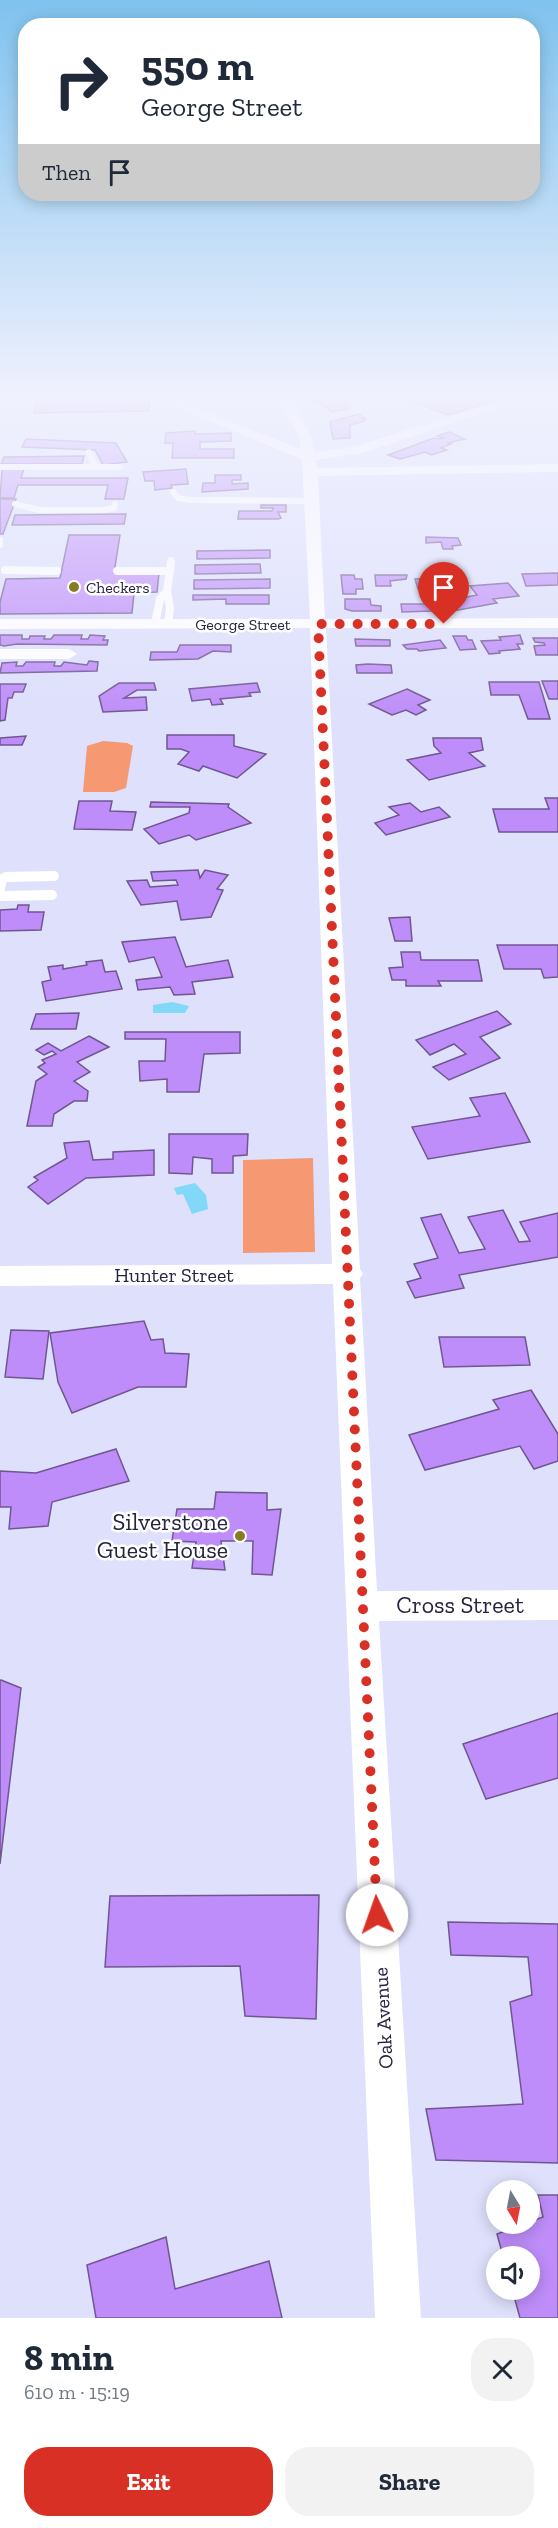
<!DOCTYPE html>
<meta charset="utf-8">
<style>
:root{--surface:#fff;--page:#f2f2f3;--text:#1f2937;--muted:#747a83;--accent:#d93025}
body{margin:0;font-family:"Zilla Slab",serif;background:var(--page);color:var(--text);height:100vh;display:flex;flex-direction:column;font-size:22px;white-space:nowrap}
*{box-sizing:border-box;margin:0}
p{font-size:20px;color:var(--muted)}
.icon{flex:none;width:33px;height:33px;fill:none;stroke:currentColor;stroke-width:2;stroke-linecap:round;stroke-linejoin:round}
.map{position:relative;height:2318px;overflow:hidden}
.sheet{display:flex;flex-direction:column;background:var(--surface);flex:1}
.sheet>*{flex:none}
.guide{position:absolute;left:18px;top:18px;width:522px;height:183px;border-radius:24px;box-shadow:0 3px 15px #0003;background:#fff;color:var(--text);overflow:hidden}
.needle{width:39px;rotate:170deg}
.fabs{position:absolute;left:486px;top:2180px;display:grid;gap:12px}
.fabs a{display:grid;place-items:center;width:54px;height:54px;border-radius:50%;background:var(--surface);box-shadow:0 3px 15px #0003;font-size:30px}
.pin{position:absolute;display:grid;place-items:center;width:51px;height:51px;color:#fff;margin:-62px -26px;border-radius:50% 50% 50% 0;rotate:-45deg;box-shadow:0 0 6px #0007}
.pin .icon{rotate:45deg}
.me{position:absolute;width:66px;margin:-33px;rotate:357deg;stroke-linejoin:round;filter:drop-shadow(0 0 4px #0008)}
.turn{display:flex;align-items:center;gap:21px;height:126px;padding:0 24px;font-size:27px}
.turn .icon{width:78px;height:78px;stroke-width:2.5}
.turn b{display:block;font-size:42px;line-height:51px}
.then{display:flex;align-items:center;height:57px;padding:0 24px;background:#0003;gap:12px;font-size:22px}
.round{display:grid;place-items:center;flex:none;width:63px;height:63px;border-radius:24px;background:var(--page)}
.headline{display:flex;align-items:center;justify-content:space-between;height:102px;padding:0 24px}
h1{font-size:36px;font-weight:800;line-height:45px}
.primary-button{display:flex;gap:12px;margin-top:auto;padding:12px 24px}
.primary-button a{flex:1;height:69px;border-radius:24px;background:var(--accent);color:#fff;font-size:24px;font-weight:800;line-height:69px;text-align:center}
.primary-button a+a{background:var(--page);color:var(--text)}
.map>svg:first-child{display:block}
.green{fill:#f69871}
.water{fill:#81d8f8}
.building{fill:#be8df9;stroke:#705691;stroke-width:1.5}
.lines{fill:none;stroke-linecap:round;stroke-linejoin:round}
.service-far2{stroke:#fff;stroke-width:6}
.service-far1{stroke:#fff;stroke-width:8}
.service{stroke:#fff;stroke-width:10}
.minor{fill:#fff;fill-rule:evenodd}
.route{stroke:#d93025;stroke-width:10;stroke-dasharray:0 18}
.poi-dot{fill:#867d23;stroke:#fff;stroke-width:2}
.labels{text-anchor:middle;stroke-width:5;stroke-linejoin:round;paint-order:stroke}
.far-poi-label{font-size:16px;fill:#25243e;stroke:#fff;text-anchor:start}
.far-street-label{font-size:16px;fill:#25243e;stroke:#fff}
.street-label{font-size:20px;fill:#25243e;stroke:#fff}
.near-poi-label{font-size:24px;fill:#25243e;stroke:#fff;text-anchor:end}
.near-street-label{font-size:24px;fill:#25243e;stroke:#fff}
</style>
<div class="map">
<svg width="558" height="2318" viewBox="0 0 558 2318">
<rect width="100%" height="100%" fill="#dee0fc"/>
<!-- green -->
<g class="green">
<polygon points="103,741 127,743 133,746 126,788 114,792 83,792 87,746"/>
<polygon points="313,1158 315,1252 243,1253 243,1160"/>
</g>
<!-- water -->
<g class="water">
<polygon points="172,1002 189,1006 185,1013 153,1013 153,1005"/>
<polygon points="195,1183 206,1195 208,1209 192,1214 183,1194 177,1195 174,1188"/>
</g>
<!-- building -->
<g class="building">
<polygon points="53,394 103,394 101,397 141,397 141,402 150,402 148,411 34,413 36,403 41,403"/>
<polygon points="390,394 515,394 449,415"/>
<polygon points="439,394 460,394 447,405 429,403"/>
<polygon points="327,397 347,397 350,399 345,401 349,406 343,407 348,409 332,412 323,405 311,402"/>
<polygon points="359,414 366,419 362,419 365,421 350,425 350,438 333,439 330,422"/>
<polygon points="195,431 195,434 231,433 231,441 200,442 200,449 234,449 234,458 172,458 173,443 165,443 166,433"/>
<polygon points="449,432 465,439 447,443 451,444 441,448 447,450 431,455 425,452 400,459 388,455 434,438 439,439 443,438 437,436"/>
<polygon points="26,439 116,443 127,462 103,465 95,450 22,447"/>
<polygon points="84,456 82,464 1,464 4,457"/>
<polygon points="2,469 24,469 21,478 128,478 124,499 105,499 108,485 18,485 14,498 0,498"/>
<polygon points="186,469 188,484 171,485 172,488 155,490 154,481 145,481 143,472"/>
<polygon points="215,475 241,475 241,480 232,480 232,484 248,483 248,489 202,492 203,483 215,483"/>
<polygon points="0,499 16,499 3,534 0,534"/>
<polygon points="261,505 286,505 286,512 278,512 281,518 278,519 238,519 239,511 272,511 273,508 261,508"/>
<polygon points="126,514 124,524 12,525 15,515"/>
<polygon points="69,535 120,535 114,573 159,573 157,592 134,593 132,613 0,614 0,602 6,579 60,578"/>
<polygon points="426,537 458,538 461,545 452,546 453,549 443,549 441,542 426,543"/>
<polygon points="270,550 270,558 197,559 197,551"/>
<polygon points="260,564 261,573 195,574 195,565"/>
<polygon points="558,573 558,585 526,586 522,574"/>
<polygon points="341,575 354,575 355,579 362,579 363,589 356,589 356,594 343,594"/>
<polygon points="375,575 407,575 406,579 390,581 391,586 376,586"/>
<polygon points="436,578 439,594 428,594 426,589 418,589 415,579"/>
<polygon points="270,579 270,588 194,589 194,580"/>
<polygon points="508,583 519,596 493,599 497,603 453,611 441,602 477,595 470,586"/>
<polygon points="193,595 269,595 269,604 226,604 226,599 193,600"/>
<polygon points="425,598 438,598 440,606 431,607 432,611 402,612 401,604 425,604"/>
<polygon points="345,599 370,599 371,605 381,606 381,611 352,611 345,609"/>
<polygon points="0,635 22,635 22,639 29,639 30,636 45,636 44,639 51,639 54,635 82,635 81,639 88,639 90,635 105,636 103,640 108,640 107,645 17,644 4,646 0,645"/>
<polygon points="520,635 523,644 517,644 520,649 499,651 500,653 489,654 481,641 501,640 499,637"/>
<polygon points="453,636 466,636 468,640 472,640 476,649 460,650"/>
<polygon points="533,638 558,638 558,655 536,655 534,646 545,645 544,643 535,642"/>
<polygon points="355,639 390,640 390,646 356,646"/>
<polygon points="440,640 446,648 419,651 417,649 407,649 403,645"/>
<polygon points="180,645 231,645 231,652 213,651 198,659 150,660 151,652 177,652"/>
<polygon points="89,661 98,662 97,671 0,673 2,663 17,662 16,666 23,666 26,662 55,662 54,666 61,666 64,662 87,665"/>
<polygon points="368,664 391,665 392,673 357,673 356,665"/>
<polygon points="542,681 558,681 558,699 549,699"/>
<polygon points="489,682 539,682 550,719 528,719 519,695 491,695"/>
<polygon points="119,683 154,683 156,690 137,690 124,698 146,697 147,710 103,712 99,696"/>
<polygon points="257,683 260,692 249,693 251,696 220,699 223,704 212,705 210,699 192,701 189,689"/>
<polygon points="0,684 26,684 23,692 14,692 12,698 8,698 5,720 0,721"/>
<polygon points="407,689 430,700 418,705 426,710 416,715 406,710 392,715 369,704"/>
<polygon points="167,735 234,735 234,746 266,754 237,778 203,766 199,771 178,764 189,752 181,749 167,749"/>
<polygon points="26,736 22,745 0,745 0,738"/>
<polygon points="433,738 481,738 483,750 469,753 485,766 429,780 407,760 441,753 434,746"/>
<polygon points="545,798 558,798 558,832 499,832 493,809 549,809"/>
<polygon points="79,801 112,801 110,811 136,812 132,830 74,829"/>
<polygon points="151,802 229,804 228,807 251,823 196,840 189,835 159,844 144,829 189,813 190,807 150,807"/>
<polygon points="410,803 421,812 439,807 450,817 386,835 375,823 399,815 389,807"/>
<polygon points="198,870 200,878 205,870 228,875 217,889 223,890 211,917 181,920 177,901 141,905 127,881 147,880 150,887 178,885 176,880 153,881 151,872"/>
<polygon points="18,905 29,905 28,912 44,912 41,930 0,931 0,910 17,909"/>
<polygon points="410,917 412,941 395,941 389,918"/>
<polygon points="175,937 186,967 228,960 233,977 192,982 195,994 174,995 170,987 138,990 136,980 162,977 154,957 129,962 122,942"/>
<polygon points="497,945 558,945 558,977 544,978 541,969 504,969"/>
<polygon points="401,952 420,952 421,960 478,960 482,981 438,981 441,986 406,986 406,980 392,980 389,968 403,967"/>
<polygon points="102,960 105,972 116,971 122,989 46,1001 42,982 51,980 48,967 63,965 63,969 87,965 86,962"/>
<polygon points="497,1011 511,1024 480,1037 500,1058 449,1080 433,1067 466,1054 454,1044 430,1055 416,1040"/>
<polygon points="79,1013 76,1029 31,1029 36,1014"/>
<polygon points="125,1032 240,1032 240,1053 204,1054 199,1092 167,1092 167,1079 140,1081 139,1061 165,1061 166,1039 125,1039"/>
<polygon points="89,1036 109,1047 77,1062 90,1072 74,1081 88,1091 87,1101 74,1101 54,1114 52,1126 27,1126 36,1081 47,1074 38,1067 45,1063 42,1060 56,1054 52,1051 44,1055 36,1050 48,1043 61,1051"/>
<polygon points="505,1093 530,1142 428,1159 412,1127 480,1116 470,1098"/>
<polygon points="169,1134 248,1134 247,1155 233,1156 233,1173 212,1173 212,1159 193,1157 192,1174 169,1173"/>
<polygon points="89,1141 93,1160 113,1159 113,1152 154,1150 154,1175 86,1178 48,1204 28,1187 38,1180 34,1177 67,1158 64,1143"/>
<polygon points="503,1210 519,1242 530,1241 520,1222 558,1213 558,1257 459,1275 464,1288 415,1298 407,1282 421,1278 414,1264 438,1258 421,1218 441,1214 459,1253 485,1249 468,1217"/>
<polygon points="144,1321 151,1340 163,1339 165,1353 189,1354 186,1387 138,1387 72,1413 58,1382 50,1333"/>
<polygon points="11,1330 49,1331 43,1379 5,1377"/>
<polygon points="439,1337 525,1337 530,1365 444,1367"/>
<polygon points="531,1390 558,1434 558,1461 534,1469 520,1446 425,1470 409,1435 499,1409 493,1400"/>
<polygon points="116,1449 129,1481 52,1502 48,1526 9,1529 11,1507 0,1507 0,1471 36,1473"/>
<polygon points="216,1492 267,1493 267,1510 281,1509 272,1575 252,1574 253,1541 221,1541 225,1570 192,1568 196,1542 172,1541 177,1509 214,1509"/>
<polygon points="1,1680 21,1688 0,1864 0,1681"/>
<polygon points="558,1713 558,1778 486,1799 463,1744"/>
<polygon points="319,1895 316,2019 245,2016 240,1966 105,1967 110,1896"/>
<polygon points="448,1922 558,1924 558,2163 436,2160 426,2109 523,2104 510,2002 532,1995 528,1957 451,1955"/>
<polygon points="538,2195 558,2195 558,2318 520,2318 512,2289 530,2289 530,2256 503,2256 497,2234 543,2217"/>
<polygon points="166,2237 175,2289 269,2261 282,2318 96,2318 87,2265"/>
</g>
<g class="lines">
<!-- service-far2 -->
<g class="service-far2">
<polyline points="89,452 96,467"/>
<polyline points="0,467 120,467"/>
<polyline points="173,492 178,498 190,500 313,501"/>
<polyline points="15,504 39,510 105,510 114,508 115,504"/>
<polyline points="0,540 0,545"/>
<polyline points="171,564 171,560"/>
</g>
<!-- service-far1 -->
<g class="service-far1">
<polyline points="5,570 57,571"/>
<polyline points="117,571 170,571"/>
<polyline points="155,624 160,599 167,591"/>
<polyline points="168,624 170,608 167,591 171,562"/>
</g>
<!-- service -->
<g class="service">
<polyline points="0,888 2,879 6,877 54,876"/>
<polyline points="0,896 52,895"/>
</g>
<!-- minor -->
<g class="minor">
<polygon points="143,394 160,394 301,449 299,436 276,394 288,394 311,436 314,453 356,446 522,394 540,394 363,453 316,460 317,468 558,464 558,472 318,476 325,619 558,618 558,628 326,628 360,1269 363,1274 360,1278 377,1591 558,1590 558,1620 379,1621 421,2318 375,2318 333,1284 0,1286 0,1266 332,1264 310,628 0,629 0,619 310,619 302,459"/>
<polygon points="0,649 69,649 77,654 69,659 0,659"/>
</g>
</g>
<!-- sky -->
<linearGradient id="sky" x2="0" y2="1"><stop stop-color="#7fc2ee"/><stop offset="0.55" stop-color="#f0f1fe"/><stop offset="1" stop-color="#f0f1fe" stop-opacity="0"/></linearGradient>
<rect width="558" height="719" fill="url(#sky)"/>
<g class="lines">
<!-- route -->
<polyline class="route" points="377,1915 318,624 444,624"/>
</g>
<!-- markers -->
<g class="poi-dot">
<circle cx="74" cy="587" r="6"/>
<circle cx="240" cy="1536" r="6"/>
</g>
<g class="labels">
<!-- far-poi labels -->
<g class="far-poi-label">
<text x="86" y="593">Checkers</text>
</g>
<!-- far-street labels -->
<g class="far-street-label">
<text x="243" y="630">George Street</text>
</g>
<!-- street labels -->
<g class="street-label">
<text x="174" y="1282">Hunter Street</text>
<text transform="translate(383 2018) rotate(-93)" y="7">Oak Avenue</text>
</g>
<!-- near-poi labels -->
<g class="near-poi-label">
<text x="228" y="1530">Silverstone<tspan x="228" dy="28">Guest House</tspan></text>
</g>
<!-- near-street labels -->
<g class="near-street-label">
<text x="460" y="1613">Cross Street</text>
</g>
</g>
</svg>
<div class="fabs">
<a><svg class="needle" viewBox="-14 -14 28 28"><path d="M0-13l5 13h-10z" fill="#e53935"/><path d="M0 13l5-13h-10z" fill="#747a83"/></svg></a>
<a><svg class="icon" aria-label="sound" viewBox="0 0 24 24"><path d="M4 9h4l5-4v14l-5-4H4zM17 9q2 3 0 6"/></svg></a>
</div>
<div class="pin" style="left:444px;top:624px;background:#d93025"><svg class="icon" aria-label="arrive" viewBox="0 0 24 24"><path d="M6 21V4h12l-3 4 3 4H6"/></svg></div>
<svg class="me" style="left:377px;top:1915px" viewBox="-20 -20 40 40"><circle r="19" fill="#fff"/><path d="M0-13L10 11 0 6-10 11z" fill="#d93025"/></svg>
<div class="guide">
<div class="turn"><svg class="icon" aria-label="right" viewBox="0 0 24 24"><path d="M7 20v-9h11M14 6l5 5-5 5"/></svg><div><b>550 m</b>George Street</div></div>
<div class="then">Then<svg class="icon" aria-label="arrive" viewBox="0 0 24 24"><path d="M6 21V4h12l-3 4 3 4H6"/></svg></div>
</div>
</div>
<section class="sheet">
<div class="headline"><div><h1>8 min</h1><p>610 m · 15:19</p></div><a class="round"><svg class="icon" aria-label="close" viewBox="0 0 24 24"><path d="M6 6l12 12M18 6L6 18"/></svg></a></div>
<div class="primary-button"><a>Exit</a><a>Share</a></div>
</section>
